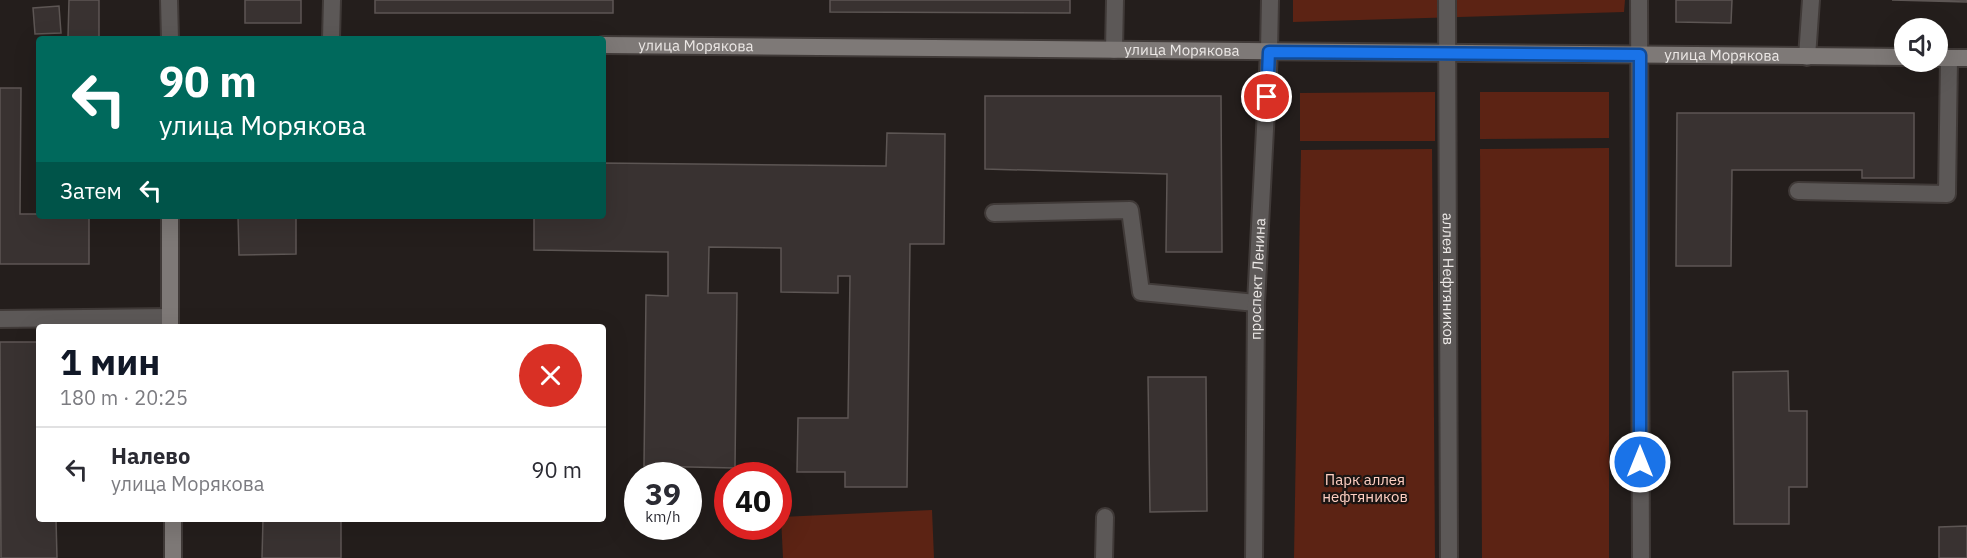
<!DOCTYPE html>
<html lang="ru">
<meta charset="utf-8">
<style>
:root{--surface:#fff;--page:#f7f7f7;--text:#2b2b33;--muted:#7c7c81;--line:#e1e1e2;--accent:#111827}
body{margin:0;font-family:"IBM Plex Sans",sans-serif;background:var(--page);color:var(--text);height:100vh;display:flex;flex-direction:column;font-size:22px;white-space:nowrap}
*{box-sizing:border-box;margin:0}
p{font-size:20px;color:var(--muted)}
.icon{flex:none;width:33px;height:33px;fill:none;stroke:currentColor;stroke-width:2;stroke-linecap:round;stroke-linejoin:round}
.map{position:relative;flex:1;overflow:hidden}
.side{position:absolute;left:36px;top:324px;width:570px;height:198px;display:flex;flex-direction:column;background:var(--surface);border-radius:6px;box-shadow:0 6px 24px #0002}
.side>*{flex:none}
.guide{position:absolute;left:36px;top:36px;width:570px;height:183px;border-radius:6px;box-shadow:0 6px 24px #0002;background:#00695c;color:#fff;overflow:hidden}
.fabs{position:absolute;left:1894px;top:18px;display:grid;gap:12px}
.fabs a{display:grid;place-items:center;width:54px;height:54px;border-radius:50%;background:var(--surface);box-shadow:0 6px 24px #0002;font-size:30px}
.speed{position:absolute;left:624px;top:462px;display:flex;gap:12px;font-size:30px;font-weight:700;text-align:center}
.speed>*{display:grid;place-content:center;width:78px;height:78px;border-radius:50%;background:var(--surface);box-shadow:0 6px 24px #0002;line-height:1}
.speed small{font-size:15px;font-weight:400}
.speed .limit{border:9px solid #d22;background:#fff;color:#111}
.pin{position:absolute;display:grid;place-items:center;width:51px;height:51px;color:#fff;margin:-26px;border:3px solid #fff;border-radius:50%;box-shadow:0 2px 6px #0007}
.me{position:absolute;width:66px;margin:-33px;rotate:0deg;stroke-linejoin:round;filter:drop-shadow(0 0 4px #0008)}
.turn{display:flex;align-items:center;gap:21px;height:126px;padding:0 24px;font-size:27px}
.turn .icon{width:78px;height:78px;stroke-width:2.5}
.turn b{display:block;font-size:42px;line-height:51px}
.then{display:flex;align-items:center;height:57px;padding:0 24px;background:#0003;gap:12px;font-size:22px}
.round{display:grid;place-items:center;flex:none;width:63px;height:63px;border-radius:32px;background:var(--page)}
.summary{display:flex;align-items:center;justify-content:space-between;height:102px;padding:0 24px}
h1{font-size:36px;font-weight:800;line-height:45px;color:var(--accent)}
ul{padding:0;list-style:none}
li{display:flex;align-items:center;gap:18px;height:84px;padding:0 24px;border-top:2px solid var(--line)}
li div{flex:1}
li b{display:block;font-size:22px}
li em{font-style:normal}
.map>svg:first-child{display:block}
.green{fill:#5c2314}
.building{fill:#393231;stroke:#5d5654;stroke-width:1.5}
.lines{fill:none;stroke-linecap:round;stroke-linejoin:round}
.service-casing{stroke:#403a38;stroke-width:20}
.pedestrian-casing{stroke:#403a38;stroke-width:20}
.tertiary-casing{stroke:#403a38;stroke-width:20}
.secondary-casing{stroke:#403a38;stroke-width:20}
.service{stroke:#5c5857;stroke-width:16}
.pedestrian{stroke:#5c5857;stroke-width:16}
.tertiary{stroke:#5c5857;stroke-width:16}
.secondary{stroke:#7e7977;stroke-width:16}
.route-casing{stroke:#114b97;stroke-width:15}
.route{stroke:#1a73e8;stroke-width:10}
.labels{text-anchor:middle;stroke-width:4.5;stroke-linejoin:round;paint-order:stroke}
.street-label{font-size:15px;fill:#ece8e6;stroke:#1b1513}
.park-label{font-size:15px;fill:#fecfc2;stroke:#1b1513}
</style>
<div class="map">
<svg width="1967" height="558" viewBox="0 0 1967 558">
<rect width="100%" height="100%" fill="#241e1c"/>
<!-- green -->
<g class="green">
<polygon points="1293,0 1625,0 1624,12 1293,22"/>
<polygon points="1435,92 1435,141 1300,141 1300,93"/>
<polygon points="1480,92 1609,92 1609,138 1480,139"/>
<polygon points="1609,148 1609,558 1482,558 1480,149"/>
<polygon points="1432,149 1435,558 1294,558 1301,150"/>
<polygon points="932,510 934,558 783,558 781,517"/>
</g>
<!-- building -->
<g class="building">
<polygon points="69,0 99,0 99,37 68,37"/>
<rect x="245" y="0" width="56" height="23"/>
<rect x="375" y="0" width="238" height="13"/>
<polygon points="830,0 1070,0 1070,13 830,12"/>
<polygon points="1676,0 1732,0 1731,23 1676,22"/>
<polygon points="1892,0 1967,0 1967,2"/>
<polygon points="59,6 61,33 35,34 33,8"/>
<polygon points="0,88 21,88 20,214 39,214 39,216 89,216 89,264 0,264"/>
<polygon points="985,96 1221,96 1222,252 1166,252 1167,174 985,169"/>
<polygon points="1677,113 1914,113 1914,178 1862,178 1862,170 1732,170 1731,266 1676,266"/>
<polygon points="887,133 945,134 944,244 910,244 907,487 845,487 845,472 797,472 798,418 848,418 850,276 838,276 838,293 781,292 781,248 709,247 708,293 737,293 735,468 644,466 646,295 668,296 668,252 534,250 534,216 603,216 603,163 886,166"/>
<polygon points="238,216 296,216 296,254 239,255"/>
<polygon points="0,342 39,342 39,519 56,519 57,558 1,558"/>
<polygon points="1788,371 1789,411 1807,411 1807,487 1789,487 1789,524 1734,524 1733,372"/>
<polygon points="1148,377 1206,377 1207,511 1150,512"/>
<polygon points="263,519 341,519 341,558 262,558"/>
<polygon points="1967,526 1967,558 1939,558 1939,527"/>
</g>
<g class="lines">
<defs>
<g id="service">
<polyline points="331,39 332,0"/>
<polyline points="1114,50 1115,0"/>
<polyline points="1807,57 1811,0"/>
<polyline points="1798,191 1947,194 1949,58"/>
<polyline points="994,213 1130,210 1141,292 1256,303"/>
<polyline points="1104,558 1105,517"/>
</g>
<g id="pedestrian">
<path id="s1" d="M1447,0L1449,558"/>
</g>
<g id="tertiary">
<polyline points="169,0 170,39"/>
<polyline points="1639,0 1641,558"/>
<polyline points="0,319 170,317"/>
<path id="s2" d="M1254,558L1256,303L1269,52L1270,0"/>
</g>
<g id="secondary">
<path id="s3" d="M603,45L1905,57"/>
<polyline points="1938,58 1967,58"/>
<polyline points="170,216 170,327"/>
<polyline points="173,519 173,558"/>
</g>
</defs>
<!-- service casing -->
<use href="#service" class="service-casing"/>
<!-- pedestrian casing -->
<use href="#pedestrian" class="pedestrian-casing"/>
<!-- tertiary casing -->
<use href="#tertiary" class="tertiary-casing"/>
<!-- secondary casing -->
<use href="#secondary" class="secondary-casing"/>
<!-- service -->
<use href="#service" class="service"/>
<!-- pedestrian -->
<use href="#pedestrian" class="pedestrian"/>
<!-- tertiary -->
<use href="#tertiary" class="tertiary"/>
<!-- secondary -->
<use href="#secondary" class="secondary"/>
</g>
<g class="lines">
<defs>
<polyline id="route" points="1267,97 1269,52 1640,55 1640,462"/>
</defs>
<!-- route casing -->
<use href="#route" class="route-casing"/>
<!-- route -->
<use href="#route" class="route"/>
</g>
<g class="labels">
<!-- street labels -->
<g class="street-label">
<text dy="5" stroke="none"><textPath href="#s3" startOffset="93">улица Морякова</textPath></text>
<text dy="5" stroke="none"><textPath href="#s3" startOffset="579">улица Морякова</textPath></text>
<text dy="5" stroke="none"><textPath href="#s3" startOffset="1119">улица Морякова</textPath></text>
<text dy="5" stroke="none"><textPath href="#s2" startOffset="279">проспект Ленина</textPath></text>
<text dy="5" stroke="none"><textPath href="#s1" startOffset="279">аллея Нефтяников</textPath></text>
</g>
<!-- park labels -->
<g class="park-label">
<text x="1365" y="485">Парк аллея<tspan x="1365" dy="17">нефтяников</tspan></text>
</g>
</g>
</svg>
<div class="fabs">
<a><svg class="icon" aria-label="sound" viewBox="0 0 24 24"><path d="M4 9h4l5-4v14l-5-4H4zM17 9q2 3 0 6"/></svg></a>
</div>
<div class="speed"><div>39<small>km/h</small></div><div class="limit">40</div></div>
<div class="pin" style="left:1267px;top:97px;background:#d93025"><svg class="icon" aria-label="arrive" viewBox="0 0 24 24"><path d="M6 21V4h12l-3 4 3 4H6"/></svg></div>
<svg class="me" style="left:1640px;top:462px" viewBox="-20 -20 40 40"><circle r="17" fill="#1a73e8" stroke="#fff" stroke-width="3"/><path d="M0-11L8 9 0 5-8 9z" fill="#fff"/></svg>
<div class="guide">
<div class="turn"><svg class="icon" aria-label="left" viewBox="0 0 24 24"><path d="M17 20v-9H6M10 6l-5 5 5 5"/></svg><div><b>90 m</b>улица Морякова</div></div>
<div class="then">Затем<svg class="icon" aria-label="left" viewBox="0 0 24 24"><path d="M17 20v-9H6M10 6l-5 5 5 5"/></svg></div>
</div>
<section class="side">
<div class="summary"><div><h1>1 мин</h1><p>180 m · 20:25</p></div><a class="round" style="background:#d93025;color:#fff"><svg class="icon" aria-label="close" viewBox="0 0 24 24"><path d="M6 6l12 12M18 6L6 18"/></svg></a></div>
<ul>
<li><svg class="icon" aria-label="left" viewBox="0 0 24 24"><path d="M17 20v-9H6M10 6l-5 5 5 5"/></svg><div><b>Налево</b><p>улица Морякова</p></div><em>90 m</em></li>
</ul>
</section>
</div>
